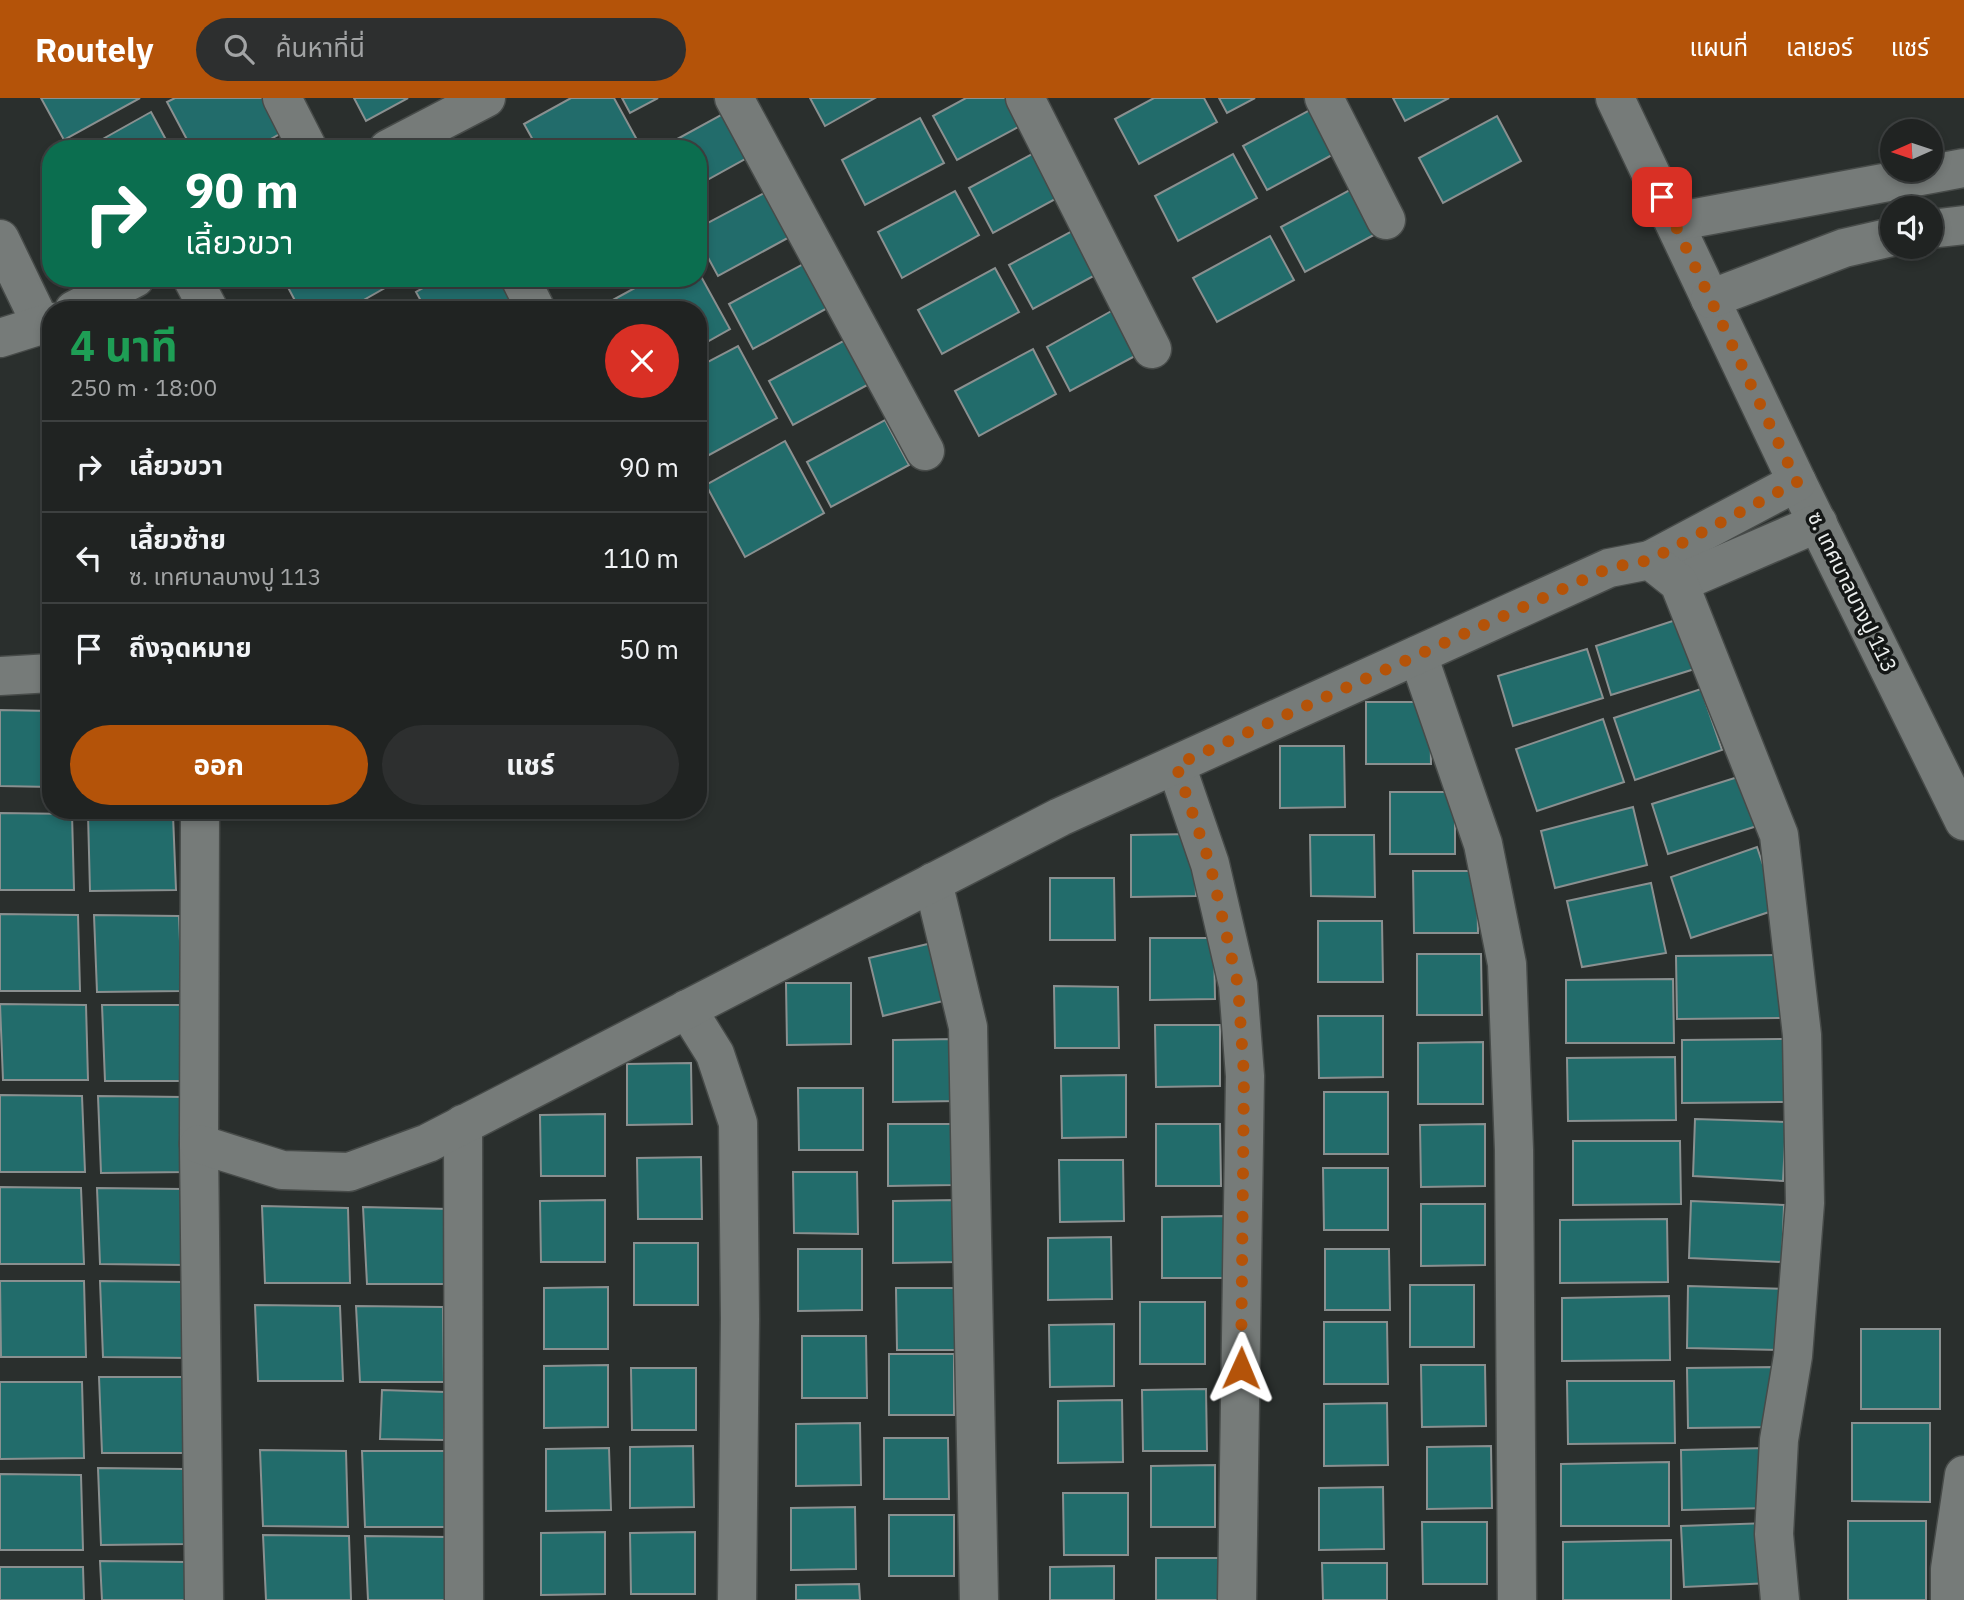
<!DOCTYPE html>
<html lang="th">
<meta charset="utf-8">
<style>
:root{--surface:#202322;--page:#2d2f2f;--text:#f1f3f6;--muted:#a2a4a5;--line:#3d4040;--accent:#b45309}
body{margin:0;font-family:"IBM Plex Sans","Noto Sans Thai",sans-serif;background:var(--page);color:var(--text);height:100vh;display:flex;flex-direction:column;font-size:26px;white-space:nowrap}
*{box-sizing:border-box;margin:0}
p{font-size:23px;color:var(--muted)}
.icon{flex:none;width:38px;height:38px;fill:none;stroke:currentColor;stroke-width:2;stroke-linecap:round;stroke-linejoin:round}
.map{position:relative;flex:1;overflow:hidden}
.details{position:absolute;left:42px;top:203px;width:665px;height:518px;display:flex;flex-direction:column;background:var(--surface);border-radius:28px;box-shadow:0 4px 10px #0003,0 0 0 2px var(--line)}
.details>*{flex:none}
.hud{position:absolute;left:42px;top:42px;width:665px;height:147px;border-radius:28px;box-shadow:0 4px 10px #0003,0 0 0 2px var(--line);background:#0b6e4f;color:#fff;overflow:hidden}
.needle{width:46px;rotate:267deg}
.buttons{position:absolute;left:1880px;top:21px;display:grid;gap:14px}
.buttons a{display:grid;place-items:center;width:63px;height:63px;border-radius:50%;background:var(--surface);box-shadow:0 4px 10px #0003,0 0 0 2px var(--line);font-size:35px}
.pin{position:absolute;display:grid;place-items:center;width:60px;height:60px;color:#fff;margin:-30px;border-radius:14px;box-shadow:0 4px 10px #0006}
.me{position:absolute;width:77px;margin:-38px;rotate:1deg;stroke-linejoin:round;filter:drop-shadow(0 0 5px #0008)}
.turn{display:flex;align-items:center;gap:24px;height:147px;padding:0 28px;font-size:32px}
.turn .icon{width:91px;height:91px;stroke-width:2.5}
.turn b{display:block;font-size:49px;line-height:60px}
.round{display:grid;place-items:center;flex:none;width:74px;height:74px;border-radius:37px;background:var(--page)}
.overview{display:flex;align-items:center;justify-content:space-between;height:119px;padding:0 28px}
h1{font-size:42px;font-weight:700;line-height:52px;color:#1e9e55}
.cta{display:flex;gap:14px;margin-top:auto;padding:14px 28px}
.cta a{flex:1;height:80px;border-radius:42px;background:var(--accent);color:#fff;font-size:28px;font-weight:700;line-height:80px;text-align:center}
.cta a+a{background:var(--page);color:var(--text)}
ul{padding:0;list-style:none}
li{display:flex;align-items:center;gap:21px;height:91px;padding:0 28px;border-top:2px solid var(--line)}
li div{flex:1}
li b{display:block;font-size:26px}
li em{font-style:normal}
header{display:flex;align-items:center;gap:42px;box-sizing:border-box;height:98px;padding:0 35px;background:var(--accent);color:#fff}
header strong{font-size:33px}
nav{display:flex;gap:38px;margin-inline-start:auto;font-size:24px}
.search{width:490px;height:63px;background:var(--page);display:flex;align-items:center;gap:18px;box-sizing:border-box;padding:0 24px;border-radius:38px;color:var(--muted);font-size:26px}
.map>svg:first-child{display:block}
.building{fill:#226c6b;stroke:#8a9090;stroke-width:2}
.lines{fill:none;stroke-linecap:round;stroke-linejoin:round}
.minor-casing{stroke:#474b49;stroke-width:41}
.minor{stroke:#767b79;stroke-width:38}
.route{stroke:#b45309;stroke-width:12;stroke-dasharray:0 21.6}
.labels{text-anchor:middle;stroke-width:7;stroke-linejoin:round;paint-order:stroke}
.street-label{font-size:21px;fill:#ecefee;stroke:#141716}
</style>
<header>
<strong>Routely</strong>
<div class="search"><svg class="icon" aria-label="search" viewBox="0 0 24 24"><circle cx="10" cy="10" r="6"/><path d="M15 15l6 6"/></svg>ค้นหาที่นี่</div>
<nav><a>แผนที่</a><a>เลเยอร์</a><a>แชร์</a></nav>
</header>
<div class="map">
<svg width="1964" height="1502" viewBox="0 0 1964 1502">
<rect width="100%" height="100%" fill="#2a2f2d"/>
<!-- building -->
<g class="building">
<polygon points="41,0 140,0 64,42"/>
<polygon points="175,0 268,0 285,33 253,51 192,51 167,4"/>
<polygon points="354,0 408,0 366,23"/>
<polygon points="571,0 614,0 642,51 538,51 524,26"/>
<polygon points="622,0 658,0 630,15"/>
<polygon points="810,0 875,0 825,28"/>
<polygon points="966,0 1024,0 1035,20 957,62 933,18"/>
<polygon points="1154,0 1204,0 1217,24 1139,66 1115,21"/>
<polygon points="1219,0 1255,0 1227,15"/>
<polygon points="1393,0 1449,0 1405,23"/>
<polygon points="1321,6 1345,50 1267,92 1243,48"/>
<polygon points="730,12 754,56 698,87 698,51 659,51"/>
<polygon points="151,14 171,51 85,51"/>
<polygon points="1497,18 1521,63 1443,105 1419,60"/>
<polygon points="920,20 944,65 865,107 842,62"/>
<polygon points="1047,48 1070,93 993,135 969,90"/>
<polygon points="1233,56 1257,100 1178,143 1155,98"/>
<polygon points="1359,87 1383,132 1305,174 1281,129"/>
<polygon points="772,91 795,136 718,178 698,141 698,130"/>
<polygon points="955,93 979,137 902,180 878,134"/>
<polygon points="1087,125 1110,169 1033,211 1009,167"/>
<polygon points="1270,138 1294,182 1217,224 1193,180"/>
<polygon points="807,164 831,208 753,251 729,206"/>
<polygon points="995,170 1019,214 942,256 918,212"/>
<polygon points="698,173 730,231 698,249 698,212 616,212 611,203 653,180 698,180"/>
<polygon points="283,180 387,180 390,187 346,212 300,212"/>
<polygon points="441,180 512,180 529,212 426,212 416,194"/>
<polygon points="398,203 403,212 383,212"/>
<polygon points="1124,206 1148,251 1070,293 1047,249"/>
<polygon points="847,241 871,285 793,327 769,283"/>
<polygon points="738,248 777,320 698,363 698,269"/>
<polygon points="1033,251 1056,296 979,338 955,293"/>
<polygon points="885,322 909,367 831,409 807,364"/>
<polygon points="785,343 824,415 745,459 706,387"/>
<polygon points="1685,519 1701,569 1611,597 1596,548"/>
<polygon points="1587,551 1603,600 1513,628 1498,578"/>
<polygon points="1701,591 1722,652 1635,682 1614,620"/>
<polygon points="1366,604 1430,604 1431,666 1366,666"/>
<polygon points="0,612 51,613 51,689 0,688"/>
<polygon points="1603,621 1624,684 1537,713 1516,651"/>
<polygon points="1280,648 1344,648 1345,709 1280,710"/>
<polygon points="1741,678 1757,728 1668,756 1652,706"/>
<rect x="1390" y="694" width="65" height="62"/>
<polygon points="1633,709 1647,767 1555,790 1541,733"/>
<polygon points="0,715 72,716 74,792 0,792"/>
<polygon points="88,716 173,717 176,792 90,793"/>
<polygon points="1194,736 1196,798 1131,799 1131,737"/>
<polygon points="1310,737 1374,737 1375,799 1311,798"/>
<polygon points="1757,749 1778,811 1691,840 1671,779"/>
<polygon points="1413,773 1477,773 1478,835 1414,835"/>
<polygon points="1050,780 1114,780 1115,842 1050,842"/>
<polygon points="1651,785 1666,855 1582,869 1567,803"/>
<polygon points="0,816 78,817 80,893 0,893"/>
<polygon points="94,817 179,818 182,893 97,894"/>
<polygon points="1318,823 1382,823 1383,884 1318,884"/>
<polygon points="1150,840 1214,840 1215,901 1150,902"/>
<polygon points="936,844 951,901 883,918 869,860"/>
<polygon points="1417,856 1481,856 1482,917 1417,917"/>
<polygon points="1784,857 1785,920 1677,921 1676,858"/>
<polygon points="1673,881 1674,945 1566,945 1566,882"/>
<polygon points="786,885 851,885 851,946 787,947"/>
<polygon points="1054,888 1118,889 1119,950 1055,950"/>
<polygon points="0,906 86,907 88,982 3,982"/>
<polygon points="102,907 187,907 190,983 105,983"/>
<polygon points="1318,918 1383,918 1383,979 1319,980"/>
<polygon points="1155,927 1220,927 1220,988 1156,989"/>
<polygon points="957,941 958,1003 893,1004 893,942"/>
<polygon points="1789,941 1790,1004 1682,1005 1682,942"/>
<polygon points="1483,944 1483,1006 1418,1006 1418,945"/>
<polygon points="1675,959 1676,1022 1568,1023 1567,960"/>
<polygon points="691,965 692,1026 627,1027 627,966"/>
<polygon points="1126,977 1126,1039 1062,1040 1061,978"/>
<polygon points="798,990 863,990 863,1052 799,1052"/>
<rect x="1324" y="994" width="64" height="62"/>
<polygon points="0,997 82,998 85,1074 0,1074"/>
<polygon points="98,998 184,999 186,1074 101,1075"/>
<polygon points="605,1016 605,1078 541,1078 540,1017"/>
<polygon points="1695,1021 1786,1024 1783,1083 1693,1078"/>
<polygon points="888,1026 952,1026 953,1087 888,1088"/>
<polygon points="1156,1026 1220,1026 1221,1088 1156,1088"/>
<polygon points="1485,1026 1485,1088 1421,1089 1420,1027"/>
<polygon points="1573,1043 1680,1043 1681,1106 1573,1107"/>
<polygon points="701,1059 702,1121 638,1121 637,1060"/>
<polygon points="1059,1062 1123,1062 1124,1123 1060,1124"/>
<polygon points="1323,1070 1388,1070 1388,1132 1324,1132"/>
<polygon points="793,1074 857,1074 858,1136 794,1135"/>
<polygon points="0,1089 81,1090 84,1166 0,1166"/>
<polygon points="97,1090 183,1091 185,1167 100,1166"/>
<polygon points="605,1102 605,1164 541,1164 540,1103"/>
<polygon points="957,1102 958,1164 893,1165 893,1103"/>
<polygon points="1691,1103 1784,1107 1782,1164 1689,1160"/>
<polygon points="1421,1106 1485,1106 1485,1167 1421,1168"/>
<polygon points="262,1108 348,1110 350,1185 265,1185"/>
<polygon points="363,1109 450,1111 451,1186 367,1186"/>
<polygon points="1226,1118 1226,1180 1162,1180 1162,1119"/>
<polygon points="1667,1121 1668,1184 1560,1185 1560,1122"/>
<polygon points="1111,1139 1112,1201 1048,1202 1048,1140"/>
<rect x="634" y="1145" width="64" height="62"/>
<polygon points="798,1151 862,1151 862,1212 798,1213"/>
<polygon points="1325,1151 1389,1151 1390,1212 1325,1212"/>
<polygon points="0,1183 84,1183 86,1259 1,1259"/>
<polygon points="100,1183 185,1184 188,1260 103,1259"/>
<rect x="1410" y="1187" width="64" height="62"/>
<polygon points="1688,1188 1785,1191 1783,1252 1687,1250"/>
<polygon points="608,1189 608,1251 544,1251 544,1190"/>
<polygon points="896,1190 961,1190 961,1252 897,1252"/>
<polygon points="1669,1198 1670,1262 1562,1263 1562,1200"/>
<rect x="1140" y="1204" width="65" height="62"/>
<polygon points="255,1207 340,1208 343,1283 258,1283"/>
<polygon points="356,1208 443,1209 444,1284 360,1284"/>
<polygon points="1324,1224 1387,1224 1388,1286 1324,1286"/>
<polygon points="1114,1226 1114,1288 1050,1289 1049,1227"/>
<rect x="1861" y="1231" width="79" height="80"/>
<polygon points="802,1238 866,1238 867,1300 802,1300"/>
<rect x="889" y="1256" width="65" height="61"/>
<polygon points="608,1267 608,1329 544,1330 544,1268"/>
<polygon points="1421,1267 1485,1267 1486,1328 1422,1329"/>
<polygon points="1776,1269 1777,1329 1688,1330 1687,1270"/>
<polygon points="631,1270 696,1270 696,1332 632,1332"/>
<polygon points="99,1279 185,1279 187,1355 102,1355"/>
<polygon points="1567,1283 1674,1283 1675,1345 1568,1346"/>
<polygon points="0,1284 82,1284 84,1360 0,1361"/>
<polygon points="1206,1291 1207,1353 1143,1353 1142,1292"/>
<polygon points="382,1292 445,1294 444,1342 380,1341"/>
<polygon points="1122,1302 1123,1364 1058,1365 1058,1303"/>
<polygon points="1387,1305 1388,1367 1324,1368 1324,1306"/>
<polygon points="860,1325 861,1387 796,1388 796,1326"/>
<polygon points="1852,1325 1930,1325 1930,1404 1852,1403"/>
<polygon points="884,1340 948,1340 949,1401 884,1401"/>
<polygon points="693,1348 694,1409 630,1410 630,1349"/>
<polygon points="1491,1348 1492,1410 1427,1411 1427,1349"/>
<polygon points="609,1350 611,1412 546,1413 546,1351"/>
<polygon points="1767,1350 1768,1410 1682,1412 1681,1352"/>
<polygon points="260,1352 346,1353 348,1429 263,1428"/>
<polygon points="362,1353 447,1353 450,1429 365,1429"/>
<polygon points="1669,1364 1669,1428 1561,1428 1561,1366"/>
<polygon points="1215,1367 1215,1429 1151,1429 1151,1368"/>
<polygon points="98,1370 184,1371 186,1446 101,1447"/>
<polygon points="0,1376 81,1377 83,1452 0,1452"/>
<polygon points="1383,1389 1384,1451 1319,1452 1319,1390"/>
<polygon points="1063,1395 1128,1395 1128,1457 1064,1457"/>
<polygon points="855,1409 856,1471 791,1472 791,1410"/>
<rect x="889" y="1417" width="65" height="61"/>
<rect x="1848" y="1423" width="78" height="79"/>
<polygon points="1422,1424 1487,1424 1487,1486 1423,1486"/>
<polygon points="1769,1425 1771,1485 1684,1489 1681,1428"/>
<polygon points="605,1434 605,1496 541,1497 541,1435"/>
<polygon points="695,1434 695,1496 631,1496 630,1435"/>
<polygon points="263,1437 349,1438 351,1502 266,1502"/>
<polygon points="365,1438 450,1439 452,1502 368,1502"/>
<polygon points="1671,1442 1671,1502 1563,1502 1563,1444"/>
<rect x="1156" y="1460" width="64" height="42"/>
<polygon points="100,1463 186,1464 187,1502 102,1502"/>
<polygon points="1322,1465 1387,1465 1387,1502 1323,1502"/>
<polygon points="1114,1468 1114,1502 1050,1502 1050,1469"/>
<polygon points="0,1469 83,1469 84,1502 0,1502"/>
<polygon points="859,1486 860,1502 796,1502 796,1487"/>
</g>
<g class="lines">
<defs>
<g id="minor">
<polyline points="282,0 308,51"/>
<polyline points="734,0 925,353"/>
<polyline points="1025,0 1152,251"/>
<polyline points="1324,0 1386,122"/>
<polyline points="1615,0 1797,384 1964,723"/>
<polyline points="388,51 486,0"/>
<polyline points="1674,124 1964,70"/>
<polyline points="1930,131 1964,127"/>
<polyline points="0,141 42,228"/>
<polyline points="192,180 209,212"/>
<polyline points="520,180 536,212"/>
<polyline points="1710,201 1844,150 1892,139"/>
<polyline points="74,212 135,180"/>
<polyline points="0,240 51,224"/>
<polyline points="1650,462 1797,384"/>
<polyline points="1679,485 1818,425"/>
<polyline points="1418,557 1483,746 1507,866 1514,1052 1517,1502"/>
<polyline points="0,578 51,575"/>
<polyline points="1176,667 1210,766 1238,887 1245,978 1237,1502"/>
<polyline points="200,712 199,1046 204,1502"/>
<polyline points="933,784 968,929 979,1502"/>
<polyline points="687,911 715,956 738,1025 740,1221 737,1502"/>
<polyline points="463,1026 464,1502"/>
<polyline points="199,1046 282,1072 349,1074 428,1045 1060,719 1609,470 1650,462 1679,485 1779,737 1802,937 1805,1105 1793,1258 1779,1342 1774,1436 1780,1502"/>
<polyline points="1950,1502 1950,1471 1964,1377"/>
</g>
</defs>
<!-- minor casing -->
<use href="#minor" class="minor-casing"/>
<!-- minor -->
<use href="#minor" class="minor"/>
</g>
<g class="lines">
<!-- route -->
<polyline class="route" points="1241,1270 1244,978 1238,887 1210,766 1176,667 1609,470 1650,462 1797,384 1662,99"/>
</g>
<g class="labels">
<!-- street labels -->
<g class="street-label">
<text transform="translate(1852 494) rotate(64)" y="7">ซ. เทศบาลบางปู 113</text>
</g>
</g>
</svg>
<div class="buttons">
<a><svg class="needle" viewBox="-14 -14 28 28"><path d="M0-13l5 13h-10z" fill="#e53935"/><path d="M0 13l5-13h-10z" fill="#a2a4a5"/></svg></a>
<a><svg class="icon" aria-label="sound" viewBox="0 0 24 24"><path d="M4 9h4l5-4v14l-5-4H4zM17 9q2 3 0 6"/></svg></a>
</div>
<div class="pin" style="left:1662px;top:99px;background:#d93025"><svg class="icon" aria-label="arrive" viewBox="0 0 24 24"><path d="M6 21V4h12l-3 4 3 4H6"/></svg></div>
<svg class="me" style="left:1241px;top:1270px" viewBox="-20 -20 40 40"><path d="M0-17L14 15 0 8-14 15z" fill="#b45309" stroke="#fff" stroke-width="4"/></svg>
<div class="hud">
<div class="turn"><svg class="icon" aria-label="right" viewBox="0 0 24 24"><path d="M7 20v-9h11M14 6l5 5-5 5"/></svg><div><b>90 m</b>เลี้ยวขวา</div></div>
</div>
<section class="details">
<div class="overview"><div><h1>4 นาที</h1><p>250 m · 18:00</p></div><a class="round" style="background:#d93025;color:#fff"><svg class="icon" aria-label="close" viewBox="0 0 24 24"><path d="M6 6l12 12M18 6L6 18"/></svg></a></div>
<ul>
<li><svg class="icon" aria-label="right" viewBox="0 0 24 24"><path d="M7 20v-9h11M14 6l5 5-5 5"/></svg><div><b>เลี้ยวขวา</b></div><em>90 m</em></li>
<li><svg class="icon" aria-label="left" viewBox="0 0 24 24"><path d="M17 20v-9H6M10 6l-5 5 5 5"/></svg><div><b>เลี้ยวซ้าย</b><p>ซ. เทศบาลบางปู 113</p></div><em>110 m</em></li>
<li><svg class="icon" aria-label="arrive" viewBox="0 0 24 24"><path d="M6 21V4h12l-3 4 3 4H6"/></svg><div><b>ถึงจุดหมาย</b></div><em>50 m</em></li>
</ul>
<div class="cta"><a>ออก</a><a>แชร์</a></div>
</section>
</div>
